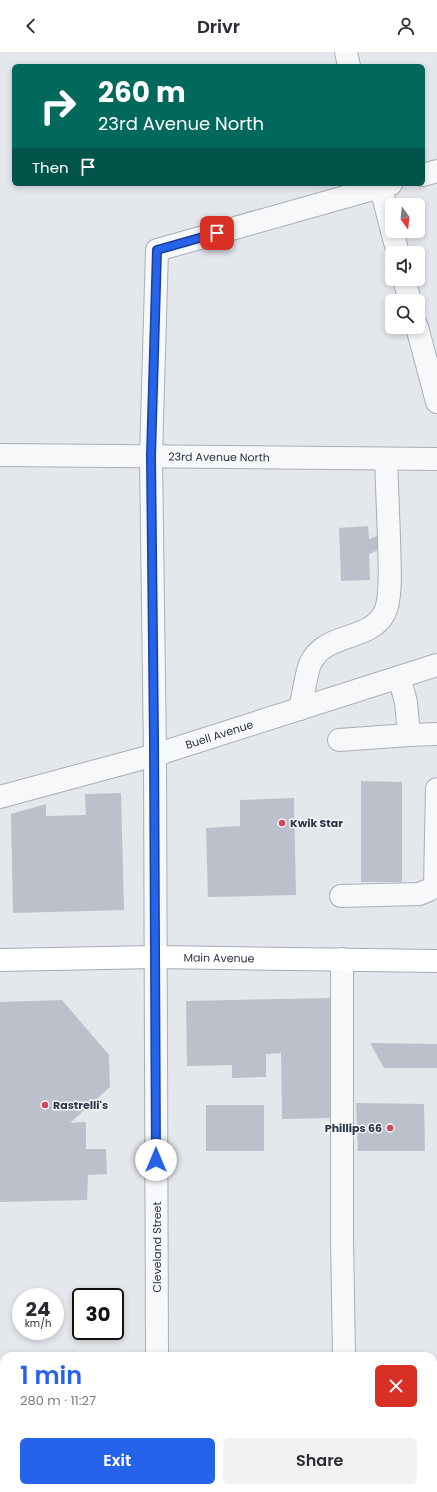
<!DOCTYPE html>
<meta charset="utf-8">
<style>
:root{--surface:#fff;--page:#f2f2f3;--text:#2b2b33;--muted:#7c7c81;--accent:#2563eb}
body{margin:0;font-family:Poppins,sans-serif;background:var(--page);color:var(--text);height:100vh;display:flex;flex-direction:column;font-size:15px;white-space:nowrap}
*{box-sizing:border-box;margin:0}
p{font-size:13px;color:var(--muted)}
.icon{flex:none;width:22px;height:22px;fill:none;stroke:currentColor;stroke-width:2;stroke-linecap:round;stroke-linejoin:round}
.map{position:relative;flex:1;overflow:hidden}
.panel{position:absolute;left:0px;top:1300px;width:437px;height:140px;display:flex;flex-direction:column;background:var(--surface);border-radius:12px 12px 0 0;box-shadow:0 2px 6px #0003}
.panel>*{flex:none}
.top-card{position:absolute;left:12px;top:12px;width:413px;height:122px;border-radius:6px;box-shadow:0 2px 6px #0003;background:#00695c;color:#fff;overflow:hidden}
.needle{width:26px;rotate:165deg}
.buttons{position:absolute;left:385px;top:146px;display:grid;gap:8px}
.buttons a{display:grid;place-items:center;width:40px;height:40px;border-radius:6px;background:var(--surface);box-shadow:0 2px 6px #0003;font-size:20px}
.speed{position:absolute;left:12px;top:1236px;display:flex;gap:8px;font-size:20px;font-weight:700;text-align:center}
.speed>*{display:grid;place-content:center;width:52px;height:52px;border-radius:50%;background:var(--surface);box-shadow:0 2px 6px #0003;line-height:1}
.speed small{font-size:10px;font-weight:400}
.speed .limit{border:2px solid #111;border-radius:6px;background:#fff;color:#111}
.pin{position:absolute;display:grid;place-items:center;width:34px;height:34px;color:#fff;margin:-17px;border-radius:8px;box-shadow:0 2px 6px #0006}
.me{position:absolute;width:44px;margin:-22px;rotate:0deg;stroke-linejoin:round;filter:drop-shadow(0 0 3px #0008)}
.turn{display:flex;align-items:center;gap:14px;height:84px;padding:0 20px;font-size:18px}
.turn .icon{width:52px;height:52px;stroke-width:2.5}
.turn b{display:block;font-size:28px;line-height:34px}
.then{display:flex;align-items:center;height:38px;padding:0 20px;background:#0003;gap:8px;font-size:15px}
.round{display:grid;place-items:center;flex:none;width:42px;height:42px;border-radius:6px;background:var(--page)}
.headline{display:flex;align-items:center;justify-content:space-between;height:68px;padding:0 20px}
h1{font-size:24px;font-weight:600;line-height:30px;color:var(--accent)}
.cta{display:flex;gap:8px;margin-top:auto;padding:8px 20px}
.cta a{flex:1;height:46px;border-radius:6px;background:var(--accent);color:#fff;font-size:16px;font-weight:600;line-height:46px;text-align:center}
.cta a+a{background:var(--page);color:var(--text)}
header{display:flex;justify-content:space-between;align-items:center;height:52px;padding:0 20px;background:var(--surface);font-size:18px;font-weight:600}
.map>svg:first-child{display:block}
.building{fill:#bbc0ca}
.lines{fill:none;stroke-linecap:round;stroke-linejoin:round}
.minor-casing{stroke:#a9aeb7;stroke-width:24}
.major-casing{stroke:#a3abb8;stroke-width:24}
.minor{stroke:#f7f8fa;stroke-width:22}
.major{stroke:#fff;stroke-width:22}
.route-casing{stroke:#184099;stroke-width:10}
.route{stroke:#2563eb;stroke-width:7}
.poi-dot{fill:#d1495b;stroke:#f4f6f9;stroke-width:1.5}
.labels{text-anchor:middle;stroke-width:3;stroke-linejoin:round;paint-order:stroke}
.street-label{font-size:11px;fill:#2b3445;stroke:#f4f6f9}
.poi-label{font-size:11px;font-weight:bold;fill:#2b3445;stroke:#f4f6f9;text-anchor:start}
</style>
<header><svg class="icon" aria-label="back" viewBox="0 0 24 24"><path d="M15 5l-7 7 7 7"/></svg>Drivr<svg class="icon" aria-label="person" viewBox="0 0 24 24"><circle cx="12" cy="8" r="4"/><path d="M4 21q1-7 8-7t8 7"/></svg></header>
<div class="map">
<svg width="437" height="1440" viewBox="0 0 437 1440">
<rect width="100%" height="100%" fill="#e4e7ec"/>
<!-- building -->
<g class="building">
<polygon points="368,474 369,487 398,477 400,489 369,502 370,528 341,529 339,476"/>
<polygon points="361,729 402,730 402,830 361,830"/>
<polygon points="121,741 124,858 13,861 11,762 46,752 46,764 86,763 85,742"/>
<polygon points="294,746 296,843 208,845 206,776 240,774 240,748"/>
<polygon points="332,946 334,1066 282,1067 281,1001 266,1002 266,1025 232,1026 232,1013 187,1014 186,949"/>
<polygon points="62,948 109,1003 110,1035 70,1071 86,1070 86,1097 106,1097 107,1122 88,1123 87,1148 0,1150 0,950"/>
<polygon points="370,991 437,992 437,1016 384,1016"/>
<polygon points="356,1051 424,1052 425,1099 358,1099"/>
<rect x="206" y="1053" width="58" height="46"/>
</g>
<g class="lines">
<defs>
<g id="minor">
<polyline points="346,0 349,14"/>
<polyline points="423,123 437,119"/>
<polyline points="380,132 392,179"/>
<polyline points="392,179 398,201"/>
<polyline points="404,227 410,249"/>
<polyline points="417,275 437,350"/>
<path id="s1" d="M0,403L437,407"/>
<polyline points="399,625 406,650 409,683"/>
<path d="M300,657C303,644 306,623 310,612C324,580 368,590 384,562C393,546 389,506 389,486C388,460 387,433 386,407"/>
<polyline points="339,688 409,683 437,682"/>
<path id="s2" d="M0,745L155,703L437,613"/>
<polyline points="341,844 419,842 429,838 435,834 437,737"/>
<polyline points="342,907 342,1186 344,1304"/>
<polyline points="157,1304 155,703 151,404 157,198 391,132"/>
<polyline points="0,1410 4,1410"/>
<polyline points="433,1411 437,1411"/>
<polyline points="293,1440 293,1436"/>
</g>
<g id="major">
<path id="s3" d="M0,908L156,905L437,909"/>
</g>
</defs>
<!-- minor casing -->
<use href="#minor" class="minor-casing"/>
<!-- major casing -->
<use href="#major" class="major-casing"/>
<!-- minor -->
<use href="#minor" class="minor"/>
<!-- major -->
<use href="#major" class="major"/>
</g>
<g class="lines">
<defs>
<polyline id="route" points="156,1108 154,687 151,404 157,198 217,181"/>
</defs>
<!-- route casing -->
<use href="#route" class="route-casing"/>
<!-- route -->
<use href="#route" class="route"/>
</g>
<!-- markers -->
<g class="poi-dot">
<circle cx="282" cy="771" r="4"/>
<circle cx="45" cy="1053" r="4"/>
<circle cx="390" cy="1076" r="4"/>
</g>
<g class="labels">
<!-- street labels -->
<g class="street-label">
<text dy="4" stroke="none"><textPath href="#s1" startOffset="219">23rd Avenue North</textPath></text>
<text dy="4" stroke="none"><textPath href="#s2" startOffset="228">Buell Avenue</textPath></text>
<text dy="4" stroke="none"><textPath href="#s3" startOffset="219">Main Avenue</textPath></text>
<text transform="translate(157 1195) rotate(-90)" y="4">Cleveland Street</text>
</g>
<!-- poi labels -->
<g class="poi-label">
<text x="290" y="775">Kwik Star</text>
<text x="53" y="1057">Rastrelli's</text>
<text x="382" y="1080" text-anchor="end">Phillips 66</text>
</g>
</g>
</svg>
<div class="buttons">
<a><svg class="needle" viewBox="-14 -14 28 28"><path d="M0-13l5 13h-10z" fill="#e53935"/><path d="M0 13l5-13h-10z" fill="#7c7c81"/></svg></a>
<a><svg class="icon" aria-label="sound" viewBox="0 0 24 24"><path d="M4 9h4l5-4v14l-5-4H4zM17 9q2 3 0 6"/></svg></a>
<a><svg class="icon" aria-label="search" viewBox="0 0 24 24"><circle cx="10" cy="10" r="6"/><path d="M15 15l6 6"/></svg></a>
</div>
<div class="speed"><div>24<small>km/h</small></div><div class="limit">30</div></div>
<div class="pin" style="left:217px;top:181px;background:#d93025"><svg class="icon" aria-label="arrive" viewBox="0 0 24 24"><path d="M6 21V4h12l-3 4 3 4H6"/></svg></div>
<svg class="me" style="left:156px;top:1108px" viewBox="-20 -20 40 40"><circle r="19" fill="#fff"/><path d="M0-13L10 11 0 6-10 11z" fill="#2563eb"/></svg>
<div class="top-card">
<div class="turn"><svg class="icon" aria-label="right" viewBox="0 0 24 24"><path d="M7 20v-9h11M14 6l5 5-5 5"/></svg><div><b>260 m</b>23rd Avenue North</div></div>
<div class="then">Then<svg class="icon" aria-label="arrive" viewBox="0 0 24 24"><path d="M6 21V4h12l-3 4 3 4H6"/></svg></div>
</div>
<section class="panel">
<div class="headline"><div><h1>1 min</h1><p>280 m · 11:27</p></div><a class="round" style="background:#d93025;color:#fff"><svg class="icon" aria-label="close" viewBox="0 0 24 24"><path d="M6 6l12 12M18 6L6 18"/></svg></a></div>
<div class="cta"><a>Exit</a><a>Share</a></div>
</section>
</div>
